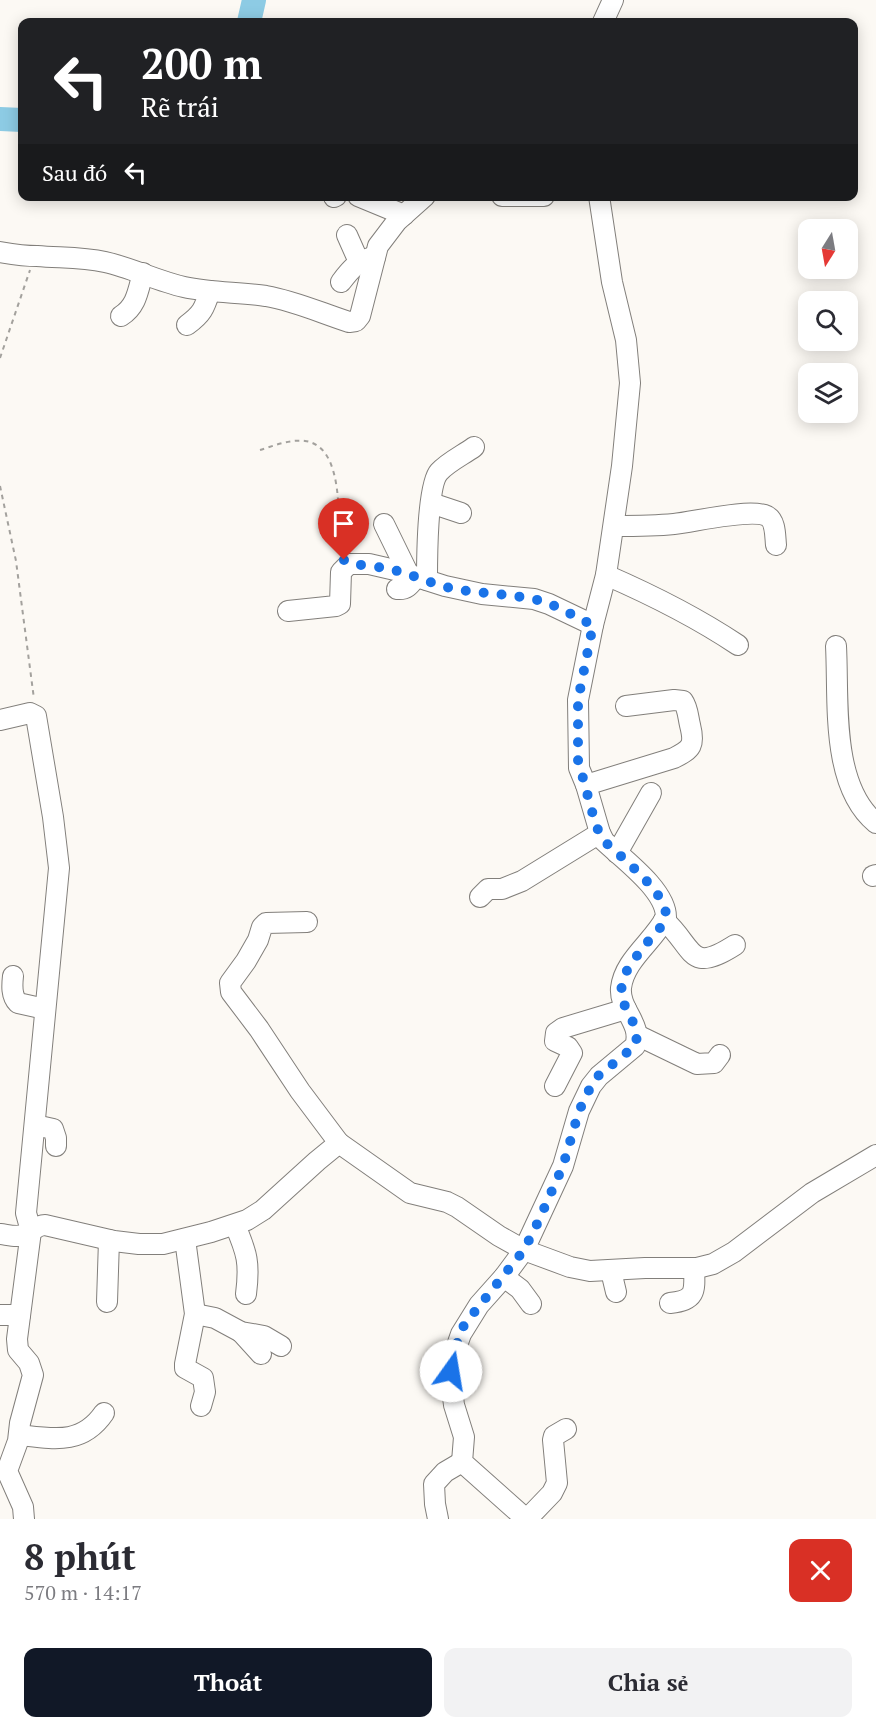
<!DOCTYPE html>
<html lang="vi">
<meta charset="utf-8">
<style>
:root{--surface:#fff;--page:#f2f2f3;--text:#2b2b33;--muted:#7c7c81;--accent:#111827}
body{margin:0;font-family:"PT Serif",serif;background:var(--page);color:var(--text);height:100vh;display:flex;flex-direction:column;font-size:22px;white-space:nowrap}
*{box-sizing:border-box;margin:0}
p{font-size:20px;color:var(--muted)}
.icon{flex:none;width:33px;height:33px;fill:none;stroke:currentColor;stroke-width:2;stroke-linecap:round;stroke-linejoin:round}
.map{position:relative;height:1519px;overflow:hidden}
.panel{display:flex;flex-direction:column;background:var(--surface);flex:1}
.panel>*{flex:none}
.top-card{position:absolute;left:18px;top:18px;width:840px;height:183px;border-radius:12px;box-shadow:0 3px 15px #0003;background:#202124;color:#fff;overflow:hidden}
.needle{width:39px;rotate:191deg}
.buttons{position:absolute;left:798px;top:219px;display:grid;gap:12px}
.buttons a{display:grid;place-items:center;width:60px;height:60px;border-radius:12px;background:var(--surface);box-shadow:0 3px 15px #0003;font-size:30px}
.pin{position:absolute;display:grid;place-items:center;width:51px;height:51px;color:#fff;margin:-62px -26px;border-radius:50% 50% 50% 0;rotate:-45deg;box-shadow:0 0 6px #0007}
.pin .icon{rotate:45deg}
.me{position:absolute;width:66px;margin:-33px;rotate:13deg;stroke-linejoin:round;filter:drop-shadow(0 0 4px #0008)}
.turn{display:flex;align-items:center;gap:21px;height:126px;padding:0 24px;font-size:27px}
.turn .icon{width:78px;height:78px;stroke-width:2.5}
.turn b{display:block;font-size:42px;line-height:51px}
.then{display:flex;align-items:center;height:57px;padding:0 24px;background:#0003;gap:12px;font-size:22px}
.round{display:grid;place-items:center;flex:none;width:63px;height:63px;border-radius:12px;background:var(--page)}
.overview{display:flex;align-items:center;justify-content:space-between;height:102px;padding:0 24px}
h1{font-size:36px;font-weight:700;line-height:45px}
.primary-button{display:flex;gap:12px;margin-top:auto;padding:12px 24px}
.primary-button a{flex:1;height:69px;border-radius:12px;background:var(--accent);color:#fff;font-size:24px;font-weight:700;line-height:69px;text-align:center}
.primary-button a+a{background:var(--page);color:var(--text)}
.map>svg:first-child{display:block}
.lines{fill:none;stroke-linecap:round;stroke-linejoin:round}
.river{stroke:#8dcbe4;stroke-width:24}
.minor-casing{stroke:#827f7b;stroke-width:22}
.path{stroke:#a3a19d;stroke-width:2;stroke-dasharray:4.5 4.5;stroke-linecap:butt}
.minor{stroke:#fff;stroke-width:20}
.route{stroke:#1a73e8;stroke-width:10;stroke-dasharray:0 18}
</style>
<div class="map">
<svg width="876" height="1519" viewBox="0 0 876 1519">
<rect width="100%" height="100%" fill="#fcf9f4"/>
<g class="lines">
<!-- river -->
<g class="river">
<polyline points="249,22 254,0"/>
<polyline points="0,119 22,120"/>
</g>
<defs>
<g id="minor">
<polyline points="603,22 613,0"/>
<polyline points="358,196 404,215"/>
<polyline points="502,196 544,196"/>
<polyline points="334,197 336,196"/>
<polyline points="347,235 359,262"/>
<path d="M0,252C12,254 24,256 37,256C60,258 82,257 105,262C132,268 157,281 184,287C211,293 239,292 266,296C295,301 321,313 349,322L356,321L360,316L378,246L397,221L425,196"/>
<path d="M341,282C350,270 359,259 375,257"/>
<path d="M121,316C137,306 138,290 143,273"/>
<path d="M187,325C202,314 204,309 210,291"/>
<polyline points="431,503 461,513"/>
<polyline points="384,524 409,575"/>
<path d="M614,526C634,526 654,526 674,524C694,522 750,508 767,516C776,521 775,536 776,545"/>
<path d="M606,575C652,595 696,617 738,645"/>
<path d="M427,580C427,560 427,485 439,472C448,462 463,455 474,447"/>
<path d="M397,589C407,590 410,585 416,577"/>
<polyline points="288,611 336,606 340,604 341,572 349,564 369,564 395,570 445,586 482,594 534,599 549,604 593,625"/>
<path d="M836,646C839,700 830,785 876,823"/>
<polyline points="0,720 30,713 36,716 53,817 59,868 26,1213 31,1231 17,1339 18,1350 29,1363 33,1375 20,1423 18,1441 7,1471 23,1507 24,1519"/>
<path d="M586,785L674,758C692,749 695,745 690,725C688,717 688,708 683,701L674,700L626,706"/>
<polyline points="617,853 651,793"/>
<polyline points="873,876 876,875"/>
<polyline points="480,897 488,889 502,889 522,881 600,833"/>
<path d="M664,920C695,948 688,975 735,945"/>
<polyline points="307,922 266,923 262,927 258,940 246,961 230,983 231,992 259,1029 300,1091 339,1143"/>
<path d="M13,976C12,985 11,996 18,1003L45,1009"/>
<polyline points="637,1035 697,1064 714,1063 720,1055"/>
<polyline points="555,1086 572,1053 568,1047 555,1041 556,1033 563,1028 626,1009"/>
<polyline points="35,1125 53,1129 56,1138 56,1146"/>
<path d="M235,1225C247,1253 250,1263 246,1294"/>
<path d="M0,1234C9,1235 18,1238 26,1234C34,1231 36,1225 45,1225L114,1241L139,1244H163L211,1232L247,1220L263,1210L317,1161L339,1143L410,1193L447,1202L457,1207L499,1236L524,1250L570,1267L590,1271L645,1268H697L713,1264L734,1252L812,1193L876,1155"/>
<polyline points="185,1239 195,1314 185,1364 185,1368 203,1378 205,1392 201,1406"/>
<polyline points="611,1271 616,1292"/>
<polyline points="504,1277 520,1289 531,1304"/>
<polyline points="107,1302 109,1240"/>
<path d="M670,1303C696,1300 695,1292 694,1268"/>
<polyline points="195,1314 215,1318 241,1332 264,1336 281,1346"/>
<polyline points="0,1315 20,1315"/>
<polyline points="241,1332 261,1354"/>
<path d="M20,1435C54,1439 82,1445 104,1413"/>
<polyline points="438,1519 435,1504 434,1484 445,1472 462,1462"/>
<path d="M526,1519L462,1462L464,1437L454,1405L451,1381L453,1357L461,1334L479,1305L504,1277L524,1250L563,1166L579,1111L591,1086L599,1076L635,1046C643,1024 619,1010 621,988C624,960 654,941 666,917C666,890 623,859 604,841L600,833L586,785L579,768L578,700L593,625L606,575L622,466L630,383L626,340L612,282L599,196"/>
<polyline points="527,1519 552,1493 557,1483 553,1440 554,1436 566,1429"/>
</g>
</defs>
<!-- minor casing -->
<use href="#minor" class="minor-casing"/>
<!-- path -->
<g class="path">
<polyline points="0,358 30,270"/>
<path d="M260,450C273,446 290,439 305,441C345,446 338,522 339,551"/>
<polyline points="0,486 16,561 34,699"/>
</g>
<!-- minor -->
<use href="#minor" class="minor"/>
</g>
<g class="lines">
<!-- route -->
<path class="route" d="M344,560C353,566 380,566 393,570C411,574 428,582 446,587C475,594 504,593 533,599C554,603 573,616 593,625L578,700V760L596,826L604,841C619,855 673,898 665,919C661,930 649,939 642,949C634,960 624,971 622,985C617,1008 643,1023 635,1046L598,1076L591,1086L579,1111L563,1166L538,1222L524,1250L464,1325L455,1349L451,1371"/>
</g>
</svg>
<div class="buttons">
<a><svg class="needle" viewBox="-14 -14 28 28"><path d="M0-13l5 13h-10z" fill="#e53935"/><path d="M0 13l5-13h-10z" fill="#7c7c81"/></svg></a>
<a><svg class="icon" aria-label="search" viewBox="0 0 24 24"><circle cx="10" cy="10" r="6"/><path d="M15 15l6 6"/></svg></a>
<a><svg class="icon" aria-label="layers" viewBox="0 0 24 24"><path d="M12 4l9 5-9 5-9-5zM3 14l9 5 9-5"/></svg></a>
</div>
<div class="pin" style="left:344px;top:560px;background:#d93025"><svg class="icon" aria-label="arrive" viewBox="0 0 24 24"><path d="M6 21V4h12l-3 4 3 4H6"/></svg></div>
<svg class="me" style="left:451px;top:1371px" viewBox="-20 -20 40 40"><circle r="19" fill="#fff"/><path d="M0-13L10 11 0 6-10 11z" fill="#1a73e8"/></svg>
<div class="top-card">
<div class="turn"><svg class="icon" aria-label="left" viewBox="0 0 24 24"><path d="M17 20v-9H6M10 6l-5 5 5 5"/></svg><div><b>200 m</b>Rẽ trái</div></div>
<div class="then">Sau đó<svg class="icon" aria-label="left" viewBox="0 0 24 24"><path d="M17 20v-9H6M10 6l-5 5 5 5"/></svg></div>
</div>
</div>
<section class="panel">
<div class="overview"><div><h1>8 phút</h1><p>570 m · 14:17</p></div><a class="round" style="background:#d93025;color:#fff"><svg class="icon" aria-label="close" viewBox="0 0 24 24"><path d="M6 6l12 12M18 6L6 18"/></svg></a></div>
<div class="primary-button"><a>Thoát</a><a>Chia sẻ</a></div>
</section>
